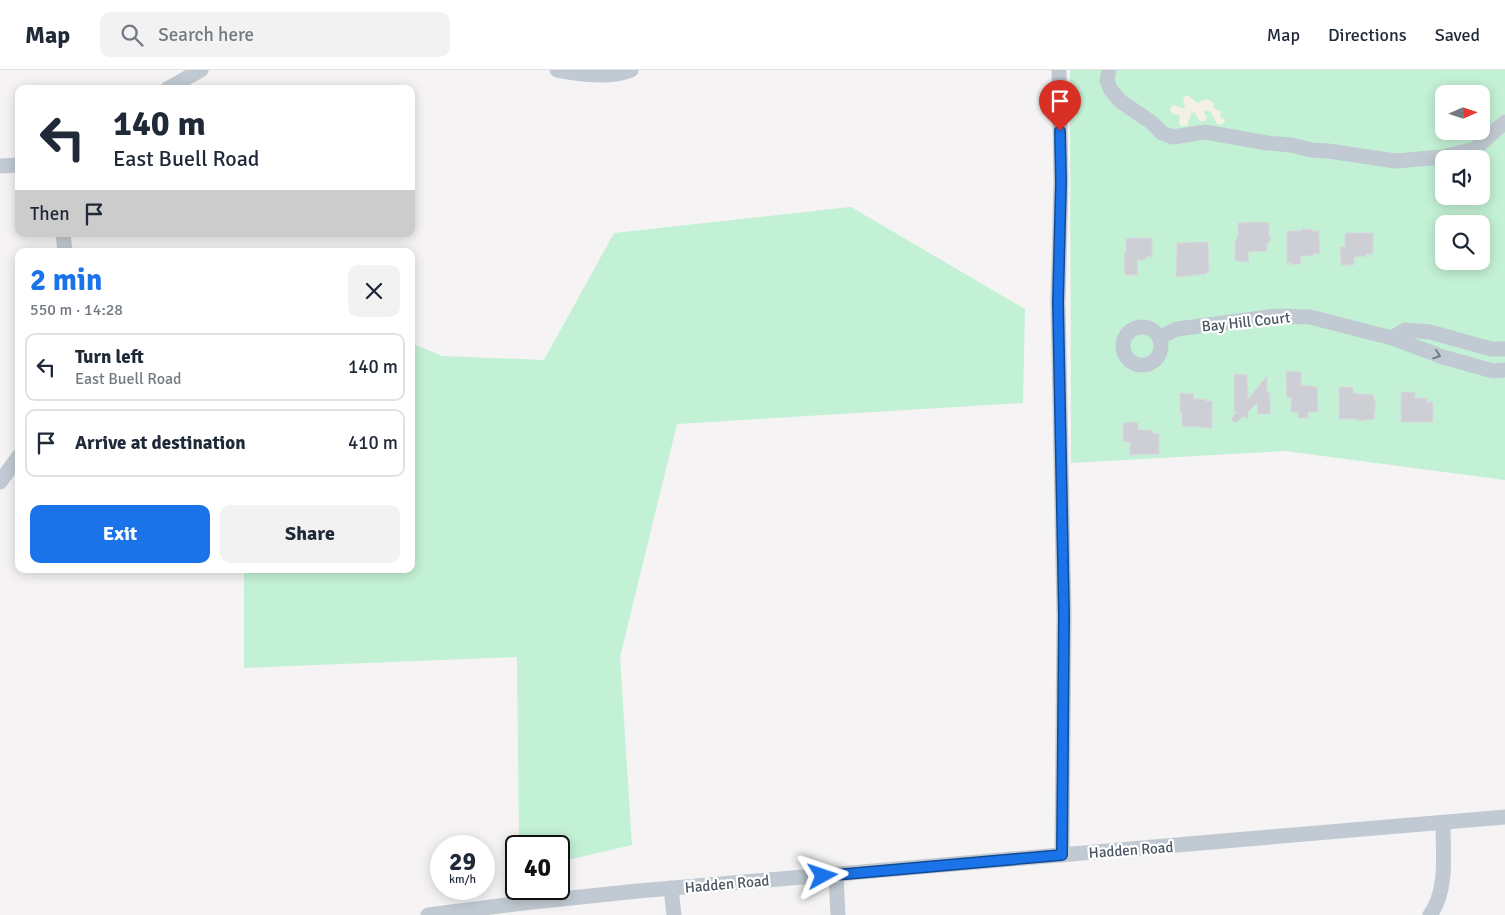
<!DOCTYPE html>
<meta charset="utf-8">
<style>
:root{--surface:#fff;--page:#f2f2f3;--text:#1f2937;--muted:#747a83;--line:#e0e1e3;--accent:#1a73e8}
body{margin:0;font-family:Signika,sans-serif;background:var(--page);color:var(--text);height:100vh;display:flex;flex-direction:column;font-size:19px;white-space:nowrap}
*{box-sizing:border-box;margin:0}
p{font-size:16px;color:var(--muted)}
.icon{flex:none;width:28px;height:28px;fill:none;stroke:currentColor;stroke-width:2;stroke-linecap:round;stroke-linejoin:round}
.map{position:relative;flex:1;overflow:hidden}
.drawer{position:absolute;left:15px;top:178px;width:400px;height:325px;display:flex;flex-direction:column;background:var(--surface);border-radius:10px;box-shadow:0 2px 12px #0003}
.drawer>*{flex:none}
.banner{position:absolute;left:15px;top:15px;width:400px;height:152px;border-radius:10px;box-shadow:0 2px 12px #0003;background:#fff;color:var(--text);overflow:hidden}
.needle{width:32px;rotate:87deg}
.buttons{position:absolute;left:1435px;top:15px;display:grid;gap:10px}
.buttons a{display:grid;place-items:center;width:55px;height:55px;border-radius:10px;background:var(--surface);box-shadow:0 2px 12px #0003;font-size:25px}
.speed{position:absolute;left:430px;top:765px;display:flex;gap:10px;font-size:25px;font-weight:700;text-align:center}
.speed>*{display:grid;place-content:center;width:65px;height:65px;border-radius:50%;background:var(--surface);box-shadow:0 2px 12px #0003;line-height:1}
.speed small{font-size:12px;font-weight:400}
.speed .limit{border:2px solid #111;border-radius:8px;background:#fff;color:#111}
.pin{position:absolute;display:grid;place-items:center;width:42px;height:42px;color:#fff;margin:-51px -21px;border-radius:50% 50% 50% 0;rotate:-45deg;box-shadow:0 0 5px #0007}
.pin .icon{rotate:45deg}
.me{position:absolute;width:55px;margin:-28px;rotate:85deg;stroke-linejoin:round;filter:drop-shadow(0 0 4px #0008)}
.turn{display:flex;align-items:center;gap:18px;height:105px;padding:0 15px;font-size:22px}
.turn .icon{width:65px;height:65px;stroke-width:2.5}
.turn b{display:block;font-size:35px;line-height:42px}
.then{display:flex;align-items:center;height:48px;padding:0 15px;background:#0003;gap:10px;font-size:19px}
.round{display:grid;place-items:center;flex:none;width:52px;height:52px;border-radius:10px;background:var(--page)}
.head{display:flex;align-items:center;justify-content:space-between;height:85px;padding:0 15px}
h1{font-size:30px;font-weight:700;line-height:38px;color:var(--accent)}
.button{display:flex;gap:10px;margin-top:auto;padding:10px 15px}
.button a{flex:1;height:58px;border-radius:10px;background:var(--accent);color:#fff;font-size:20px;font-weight:700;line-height:58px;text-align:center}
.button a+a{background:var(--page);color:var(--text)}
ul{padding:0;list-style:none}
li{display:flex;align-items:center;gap:15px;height:68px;margin:0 10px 8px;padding:0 5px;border:2px solid var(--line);border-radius:10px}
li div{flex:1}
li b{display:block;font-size:19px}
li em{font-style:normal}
header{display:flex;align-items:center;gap:30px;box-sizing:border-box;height:70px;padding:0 25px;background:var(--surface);border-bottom:1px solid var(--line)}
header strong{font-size:24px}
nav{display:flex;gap:28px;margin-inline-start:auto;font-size:18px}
.search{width:350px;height:45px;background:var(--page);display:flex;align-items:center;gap:12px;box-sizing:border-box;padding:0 18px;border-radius:10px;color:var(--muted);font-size:19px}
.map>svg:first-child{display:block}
.green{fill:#c3f1d5;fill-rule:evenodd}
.sand{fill:#f5f0e5}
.building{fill:#cdcfd5;stroke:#d7d9de}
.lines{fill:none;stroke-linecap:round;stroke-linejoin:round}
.minor{stroke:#c1cad2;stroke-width:15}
.oneway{stroke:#6e7983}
.route-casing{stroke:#114b97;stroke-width:12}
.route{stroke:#1a73e8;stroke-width:9}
.labels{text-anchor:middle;stroke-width:4.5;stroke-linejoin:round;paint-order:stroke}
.street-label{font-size:15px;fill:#4a5661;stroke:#fff}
</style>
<header>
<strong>Map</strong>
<div class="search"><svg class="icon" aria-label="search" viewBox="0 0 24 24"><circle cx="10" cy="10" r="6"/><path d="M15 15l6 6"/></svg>Search here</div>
<nav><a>Map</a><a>Directions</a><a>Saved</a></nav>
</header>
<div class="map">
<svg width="1505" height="845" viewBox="0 0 1505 845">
<rect width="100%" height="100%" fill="#f5f3f3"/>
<!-- green -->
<g class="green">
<path d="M1070,0H1505V410L1285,381L1071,393ZM1444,24H1481V61H1444ZM1444,89H1481V126H1444ZM1444,154H1481V191H1444Z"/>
<polygon points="851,137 1025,239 1023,333 677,354 620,587 632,775 559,792 559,776 519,776 517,587 244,598 244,499 411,499 411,273 442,286 544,290 614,163"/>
</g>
<!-- sand -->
<polygon class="sand" points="1185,26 1189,26 1197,33 1206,29 1210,30 1214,34 1214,38 1221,42 1220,47 1225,50 1224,53 1220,55 1217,54 1210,41 1206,40 1204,42 1207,47 1205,51 1200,51 1194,42 1191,43 1187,56 1181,56 1179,52 1180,45 1172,44 1170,39 1173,35 1182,38 1185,37 1183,28"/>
<!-- building -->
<g class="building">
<polygon points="1261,152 1269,153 1269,165 1271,168 1269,173 1267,173 1267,181 1248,182 1249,192 1235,191 1235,172 1238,166 1238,153"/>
<polygon points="1301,159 1312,159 1312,161 1319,161 1320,183 1313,184 1313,186 1300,186 1301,194 1291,195 1291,193 1287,193 1287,161 1301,161"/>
<polygon points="1345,163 1373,163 1373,184 1366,184 1366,186 1354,187 1354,195 1341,195 1340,177 1345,177"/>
<polygon points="1134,168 1152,168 1152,187 1146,187 1146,190 1137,190 1138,205 1125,205 1124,182 1126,182 1126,169"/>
<polygon points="1199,172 1208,172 1209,201 1206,204 1176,207 1177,173"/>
<polygon points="1286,301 1301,302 1301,315 1317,317 1318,342 1308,342 1308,348 1298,348 1298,342 1291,342 1291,327 1287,328"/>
<polygon points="1234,304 1247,305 1248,329 1267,306 1267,321 1270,324 1270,344 1258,344 1257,333 1248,342 1248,349 1244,346 1236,353 1231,349 1237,342 1234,342"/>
<polygon points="1339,317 1353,317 1353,323 1374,325 1374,331 1376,331 1374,349 1357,351 1357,349 1339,349"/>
<polygon points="1401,322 1415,322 1415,328 1427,328 1427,332 1433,332 1433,352 1401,352"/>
<polygon points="1180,323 1194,324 1194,329 1206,329 1206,331 1212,331 1212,358 1182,356 1182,343 1180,343"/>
<polygon points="1133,352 1138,353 1138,360 1152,360 1153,363 1159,364 1159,384 1130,385 1130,372 1123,372 1123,353"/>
</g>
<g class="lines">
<!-- minor -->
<g class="minor">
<path d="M557,0C580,4 609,9 631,0"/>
<polyline points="1059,0 1061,112 1058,232 1064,545 1062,785"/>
<polyline points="1109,0 1107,11 1111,20 1120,31 1151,52 1162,63 1173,67 1205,62 1267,73 1291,75 1311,80 1328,81 1396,91 1442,87 1475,79 1505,52"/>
<polyline points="167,19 201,0"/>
<polyline points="0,96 19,95"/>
<polyline points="63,164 65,181"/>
<circle cx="1142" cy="276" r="19"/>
<polyline points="1160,267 1177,259 1277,246 1310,247 1392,268 1443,287 1493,301 1505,300"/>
<polyline points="1392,268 1405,260 1430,262 1491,279 1505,279"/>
<polyline points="0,412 19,386"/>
<polyline points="836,806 838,845"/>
<polyline points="671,818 674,845"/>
<polyline points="428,845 523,833 638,821 1505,747"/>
<path d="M1430,845C1448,820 1443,783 1443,754"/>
</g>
</g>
<!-- one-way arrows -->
<defs><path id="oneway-chevron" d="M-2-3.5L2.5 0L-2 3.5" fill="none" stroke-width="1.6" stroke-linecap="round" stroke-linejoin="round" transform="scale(1.25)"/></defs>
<use class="oneway" href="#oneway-chevron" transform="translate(1437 285) rotate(19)"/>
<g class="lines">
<defs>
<polyline id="route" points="823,806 1062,785 1064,545 1058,232 1061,112 1060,61"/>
</defs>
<!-- route casing -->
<use href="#route" class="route-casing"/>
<!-- route -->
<use href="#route" class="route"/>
</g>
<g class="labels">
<!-- street labels -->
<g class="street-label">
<text transform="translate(1246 252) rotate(-6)" y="5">Bay Hill Court</text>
<text transform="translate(1131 780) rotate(-4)" y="5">Hadden Road</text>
<text transform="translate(727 814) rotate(-5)" y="5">Hadden Road</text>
</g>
</g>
</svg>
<div class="buttons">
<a><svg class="needle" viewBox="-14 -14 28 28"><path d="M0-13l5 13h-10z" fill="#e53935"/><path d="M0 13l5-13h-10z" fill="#747a83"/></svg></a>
<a><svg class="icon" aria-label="sound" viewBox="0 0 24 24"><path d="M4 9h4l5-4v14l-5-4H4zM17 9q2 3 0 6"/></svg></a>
<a><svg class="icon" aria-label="search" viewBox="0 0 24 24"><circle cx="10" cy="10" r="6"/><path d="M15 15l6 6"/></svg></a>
</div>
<div class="speed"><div>29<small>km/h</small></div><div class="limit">40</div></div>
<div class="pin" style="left:1060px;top:61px;background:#d93025"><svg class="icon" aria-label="arrive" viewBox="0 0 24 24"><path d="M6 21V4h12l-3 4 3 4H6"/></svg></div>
<svg class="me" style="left:823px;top:806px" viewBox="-20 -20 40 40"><path d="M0-17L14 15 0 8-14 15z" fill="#1a73e8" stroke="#fff" stroke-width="4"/></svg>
<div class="banner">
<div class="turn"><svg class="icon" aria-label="left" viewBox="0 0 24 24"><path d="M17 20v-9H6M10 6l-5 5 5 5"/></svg><div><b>140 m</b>East Buell Road</div></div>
<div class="then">Then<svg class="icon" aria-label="arrive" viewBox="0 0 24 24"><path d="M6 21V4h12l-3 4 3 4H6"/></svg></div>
</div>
<section class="drawer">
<div class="head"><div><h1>2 min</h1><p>550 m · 14:28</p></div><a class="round"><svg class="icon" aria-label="close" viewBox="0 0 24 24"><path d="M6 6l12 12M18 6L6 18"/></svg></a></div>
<ul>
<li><svg class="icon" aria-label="left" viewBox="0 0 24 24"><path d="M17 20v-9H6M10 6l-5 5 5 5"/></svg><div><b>Turn left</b><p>East Buell Road</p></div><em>140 m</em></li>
<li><svg class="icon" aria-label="arrive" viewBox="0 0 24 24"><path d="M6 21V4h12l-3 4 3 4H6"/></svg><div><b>Arrive at destination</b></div><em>410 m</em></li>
</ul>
<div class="button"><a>Exit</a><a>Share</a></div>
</section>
</div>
